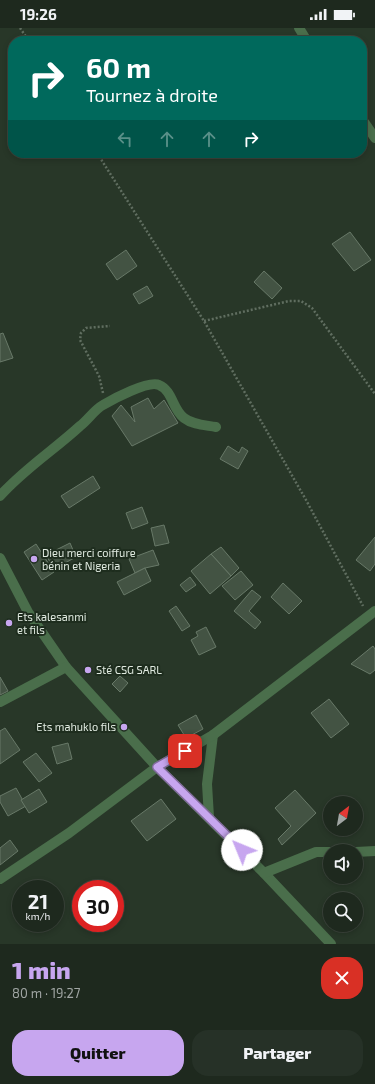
<!DOCTYPE html>
<html lang="fr">
<meta charset="utf-8">
<style>
:root{--surface:#1e291e;--page:#263127;--text:#f1f3f6;--muted:#a1a6a4;--line:#3c453c;--accent:#c7a6ef}
body{margin:0;font-family:"Exo 2",sans-serif;background:var(--page);color:var(--text);height:100vh;display:flex;flex-direction:column;font-size:15px;white-space:nowrap}
*{box-sizing:border-box;margin:0}
p{font-size:13px;color:var(--muted)}
.icon{flex:none;width:22px;height:22px;fill:none;stroke:currentColor;stroke-width:2;stroke-linecap:round;stroke-linejoin:round}
.map{position:relative;height:916px;overflow:hidden}
.drawer{display:flex;flex-direction:column;background:var(--surface);flex:1}
.drawer>*{flex:none}
.guide{position:absolute;left:8px;top:8px;width:359px;height:122px;border-radius:16px;box-shadow:0 2px 6px #0003,0 0 0 1px var(--line);background:#00695c;color:#fff;overflow:hidden}
.needle{width:26px;rotate:31deg}
.fabs{position:absolute;left:323px;top:768px;display:grid;gap:8px}
.fabs a{display:grid;place-items:center;width:40px;height:40px;border-radius:50%;background:var(--surface);box-shadow:0 2px 6px #0003,0 0 0 1px var(--line);font-size:20px}
.speed{position:absolute;left:12px;top:852px;display:flex;gap:8px;font-size:20px;font-weight:700;text-align:center}
.speed>*{display:grid;place-content:center;width:52px;height:52px;border-radius:50%;background:var(--surface);box-shadow:0 2px 6px #0003,0 0 0 1px var(--line);line-height:1}
.speed small{font-size:10px;font-weight:400}
.speed .limit{border:6px solid #d22;background:#fff;color:#111}
.pin{position:absolute;display:grid;place-items:center;width:34px;height:34px;color:#fff;margin:-17px;border-radius:8px;box-shadow:0 2px 6px #0006}
.me{position:absolute;width:44px;margin:-22px;rotate:315deg;stroke-linejoin:round;filter:drop-shadow(0 0 3px #0008)}
.turn{display:flex;align-items:center;gap:14px;height:84px;padding:0 12px;font-size:18px}
.turn .icon{width:52px;height:52px;stroke-width:2.5}
.turn b{display:block;font-size:28px;line-height:34px}
.lanes{display:flex;align-items:center;height:38px;padding:0 12px;background:#0003;justify-content:center;gap:20px;direction:ltr}
.lanes .off{opacity:.35}
.round{display:grid;place-items:center;flex:none;width:42px;height:42px;border-radius:16px;background:var(--page)}
.head{display:flex;align-items:center;justify-content:space-between;height:68px;padding:0 12px}
h1{font-size:24px;font-weight:800;line-height:30px;color:var(--accent)}
.button{display:flex;gap:8px;margin-top:auto;padding:8px 12px}
.button a{flex:1;height:46px;border-radius:16px;background:var(--accent);color:#111;font-size:16px;font-weight:800;line-height:46px;text-align:center}
.button a+a{background:var(--page);color:var(--text)}
.status{display:flex;justify-content:space-between;align-items:center;height:28px;padding:0 20px;background:var(--surface);direction:ltr}
.status svg{height:11px;fill:currentColor}
.map>svg:first-child{display:block}
.building{fill:#435343;stroke:#687968}
.lines{fill:none;stroke-linecap:round;stroke-linejoin:round}
.path{stroke:#606e60;stroke-width:2.5;stroke-dasharray:2 2;stroke-linecap:butt}
.minor{stroke:#4a6e4b;stroke-width:10}
.route-casing{stroke:#816c9b;stroke-width:10}
.route{stroke:#c7a6ef;stroke-width:7}
.poi-dot{fill:#c7a6ef;stroke:#1e2d1e;stroke-width:1.5}
.labels{text-anchor:middle;stroke-width:4;stroke-linejoin:round;paint-order:stroke}
.poi-label{font-size:11px;fill:#e0eae0;stroke:#1e2d1e;text-anchor:start}
</style>
<div class="status"><b>19:26</b><svg viewBox="0 0 49 12"><path d="M0 12V9h3v3zM5 12V6h3v6zM10 12V3h3v9zM15 12V0h3v12zM26 1h20v11H26zM47 4h2v5h-2z"/></svg></div>
<div class="map">
<svg width="375" height="916" viewBox="0 0 375 916">
<rect width="100%" height="100%" fill="#283728"/>
<!-- building -->
<g class="building">
<polygon points="350,204 371,232 354,243 332,216"/>
<polygon points="126,222 137,238 117,252 106,236"/>
<polygon points="264,243 282,260 272,271 254,254"/>
<polygon points="147,258 153,268 139,276 133,266"/>
<polygon points="3,305 13,330 0,334 0,306"/>
<polygon points="148,370 154,381 164,372 178,395 132,418 112,388 121,377 135,394 131,379"/>
<polygon points="228,418 239,425 242,419 248,423 238,441 220,431"/>
<polygon points="93,448 100,460 69,480 61,468"/>
<polygon points="142,479 148,495 132,501 126,485"/>
<polygon points="164,497 169,515 155,518 151,500"/>
<polygon points="375,509 375,536 370,543 356,532"/>
<polygon points="70,515 76,529 54,541 46,527"/>
<polygon points="36,516 54,544 42,552 24,524"/>
<polygon points="221,519 239,540 231,548 211,526"/>
<polygon points="153,522 159,537 145,540 135,545 129,531"/>
<polygon points="211,526 231,548 210,566 191,543"/>
<polygon points="145,540 151,553 124,567 117,554"/>
<polygon points="241,543 253,557 235,572 222,558"/>
<polygon points="190,549 196,557 186,564 180,557"/>
<polygon points="283,555 302,573 289,586 271,569"/>
<polygon points="252,562 261,569 249,583 261,594 255,601 234,583"/>
<polygon points="176,578 190,598 182,603 169,583"/>
<polygon points="206,599 216,619 199,627 191,612 198,608 196,604"/>
<polygon points="373,618 375,621 375,642 370,646 351,636"/>
<polygon points="120,648 128,655 120,664 112,656"/>
<polygon points="0,649 8,663 0,667"/>
<polygon points="329,671 349,696 331,710 311,685"/>
<polygon points="196,687 203,701 186,710 178,697"/>
<polygon points="5,700 20,722 0,736 0,703"/>
<polygon points="68,715 72,731 57,736 52,719"/>
<polygon points="36,725 52,745 39,754 23,734"/>
<polygon points="16,760 26,778 8,788 0,774 0,768"/>
<polygon points="39,761 47,774 29,785 21,772"/>
<polygon points="295,762 316,785 282,817 278,811 291,798 275,780"/>
<polygon points="161,771 176,791 147,813 131,793"/>
<polygon points="10,812 18,823 0,837 0,820"/>
</g>
<g class="lines">
<!-- path -->
<g class="path">
<polyline points="20,0 29,13"/>
<polyline points="97,125 204,293 306,472 363,578"/>
<polyline points="204,293 289,273 301,273 312,280 375,366"/>
<polyline points="103,365 99,348 80,312 81,305 86,300 110,298"/>
</g>
<!-- minor -->
<g class="minor">
<polyline points="299,0 307,13"/>
<polyline points="362,91 375,110"/>
<path d="M0,468C24,441 54,422 80,398C88,392 94,382 103,377C113,371 149,352 159,357C173,363 172,381 184,390C193,397 205,397 216,399"/>
<polyline points="0,530 28,584 66,639 157,739 264,845 331,916"/>
<polyline points="0,674 66,639"/>
<polyline points="209,789 207,756 213,707"/>
<polyline points="356,824 375,823"/>
<polyline points="264,845 316,824 330,824"/>
<polyline points="0,851 69,805 157,739 213,707 375,583"/>
</g>
</g>
<g class="lines">
<defs>
<polyline id="route" points="185,723 157,739 242,822"/>
</defs>
<!-- route casing -->
<use href="#route" class="route-casing"/>
<!-- route -->
<use href="#route" class="route"/>
</g>
<!-- markers -->
<g class="poi-dot">
<circle cx="34" cy="531" r="4"/>
<circle cx="9" cy="595" r="4"/>
<circle cx="88" cy="642" r="4"/>
<circle cx="124" cy="699" r="4"/>
</g>
<g class="labels">
<!-- poi labels -->
<g class="poi-label">
<text x="42" y="529">Dieu merci coiffure<tspan x="42" dy="13">bénin et Nigeria</tspan></text>
<text x="17" y="593">Ets kalesanmi<tspan x="17" dy="13">et fils</tspan></text>
<text x="96" y="646">Sté CSG SARL</text>
<text x="116" y="703" text-anchor="end">Ets mahuklo fils</text>
</g>
</g>
</svg>
<div class="fabs">
<a><svg class="needle" viewBox="-14 -14 28 28"><path d="M0-13l5 13h-10z" fill="#e53935"/><path d="M0 13l5-13h-10z" fill="#a1a6a4"/></svg></a>
<a><svg class="icon" aria-label="sound" viewBox="0 0 24 24"><path d="M4 9h4l5-4v14l-5-4H4zM17 9q2 3 0 6"/></svg></a>
<a><svg class="icon" aria-label="search" viewBox="0 0 24 24"><circle cx="10" cy="10" r="6"/><path d="M15 15l6 6"/></svg></a>
</div>
<div class="speed"><div>21<small>km/h</small></div><div class="limit">30</div></div>
<div class="pin" style="left:185px;top:723px;background:#d93025"><svg class="icon" aria-label="arrive" viewBox="0 0 24 24"><path d="M6 21V4h12l-3 4 3 4H6"/></svg></div>
<svg class="me" style="left:242px;top:822px" viewBox="-20 -20 40 40"><circle r="19" fill="#fff"/><path d="M0-13L10 11 0 6-10 11z" fill="#c7a6ef"/></svg>
<div class="guide">
<div class="turn"><svg class="icon" aria-label="right" viewBox="0 0 24 24"><path d="M7 20v-9h11M14 6l5 5-5 5"/></svg><div><b>60 m</b>Tournez à droite</div></div>
<div class="lanes"><svg class="icon off" aria-label="left" viewBox="0 0 24 24"><path d="M17 20v-9H6M10 6l-5 5 5 5"/></svg><svg class="icon off" aria-label="ahead" viewBox="0 0 24 24"><path d="M12 20V5M6 11l6-6 6 6"/></svg><svg class="icon off" aria-label="ahead" viewBox="0 0 24 24"><path d="M12 20V5M6 11l6-6 6 6"/></svg><svg class="icon" aria-label="right" viewBox="0 0 24 24"><path d="M7 20v-9h11M14 6l5 5-5 5"/></svg></div>
</div>
</div>
<section class="drawer">
<div class="head"><div><h1>1 min</h1><p>80 m · 19:27</p></div><a class="round" style="background:#d93025;color:#fff"><svg class="icon" aria-label="close" viewBox="0 0 24 24"><path d="M6 6l12 12M18 6L6 18"/></svg></a></div>
<div class="button"><a>Quitter</a><a>Partager</a></div>
</section>
